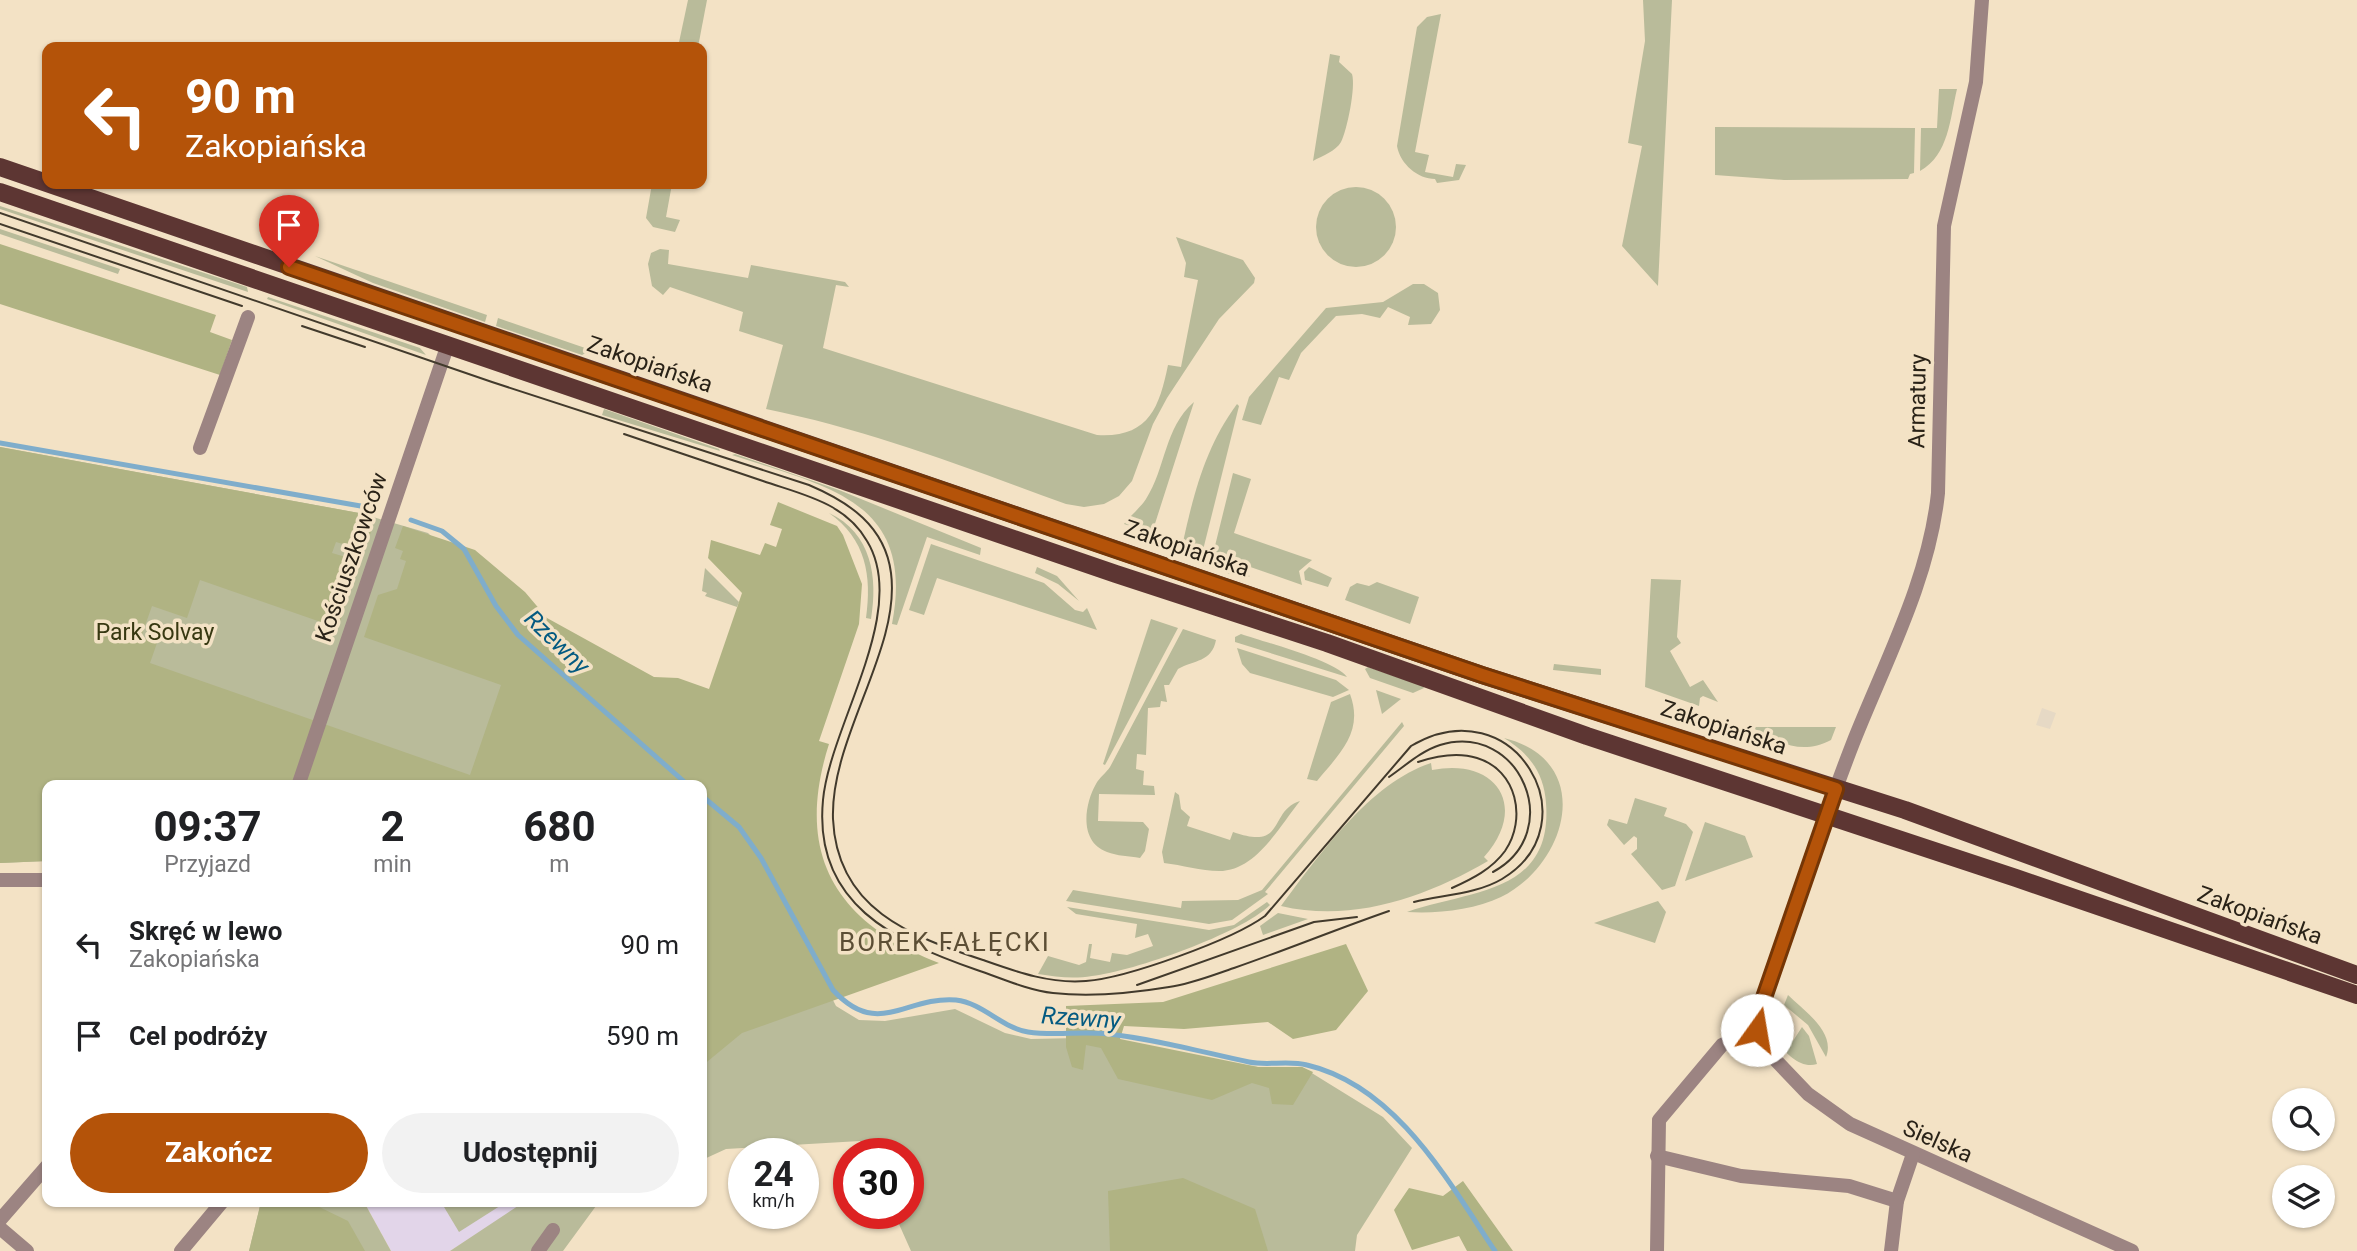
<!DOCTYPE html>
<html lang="pl">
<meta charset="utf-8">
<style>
:root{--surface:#fff;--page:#f2f2f2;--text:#202124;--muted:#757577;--accent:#b45309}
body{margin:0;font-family:Roboto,sans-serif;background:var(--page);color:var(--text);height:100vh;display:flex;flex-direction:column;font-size:26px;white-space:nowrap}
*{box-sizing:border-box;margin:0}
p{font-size:23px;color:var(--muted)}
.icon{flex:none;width:38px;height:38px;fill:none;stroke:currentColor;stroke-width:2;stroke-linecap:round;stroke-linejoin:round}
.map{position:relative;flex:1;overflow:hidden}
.side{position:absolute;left:42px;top:780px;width:665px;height:427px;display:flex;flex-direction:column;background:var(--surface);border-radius:14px;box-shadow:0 2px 5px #0004}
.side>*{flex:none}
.hud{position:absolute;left:42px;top:42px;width:665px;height:147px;border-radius:14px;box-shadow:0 2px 5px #0004;background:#b45309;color:#fff;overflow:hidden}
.controls{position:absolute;left:2272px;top:1088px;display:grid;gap:14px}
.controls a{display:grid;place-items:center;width:63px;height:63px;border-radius:50%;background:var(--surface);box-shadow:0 2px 5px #0004;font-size:35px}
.speed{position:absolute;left:728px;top:1138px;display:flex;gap:14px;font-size:35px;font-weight:700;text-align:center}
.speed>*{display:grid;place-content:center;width:91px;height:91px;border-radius:50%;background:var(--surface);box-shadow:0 2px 5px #0004;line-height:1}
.speed small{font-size:18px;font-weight:400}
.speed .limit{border:10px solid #d22;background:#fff;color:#111}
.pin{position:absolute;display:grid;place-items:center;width:60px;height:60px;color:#fff;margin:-72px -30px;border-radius:50% 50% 50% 0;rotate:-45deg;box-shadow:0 0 7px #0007}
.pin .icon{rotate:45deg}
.me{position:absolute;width:77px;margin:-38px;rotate:13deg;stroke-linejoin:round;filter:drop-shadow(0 0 5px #0008)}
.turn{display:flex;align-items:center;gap:24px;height:147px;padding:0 28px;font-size:32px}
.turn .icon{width:91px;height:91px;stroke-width:2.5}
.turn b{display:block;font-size:49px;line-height:60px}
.eta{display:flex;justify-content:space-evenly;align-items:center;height:119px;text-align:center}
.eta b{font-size:42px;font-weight:700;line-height:49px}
.action{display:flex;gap:14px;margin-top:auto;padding:14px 28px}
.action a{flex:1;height:80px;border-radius:42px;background:var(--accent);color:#fff;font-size:28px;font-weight:700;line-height:80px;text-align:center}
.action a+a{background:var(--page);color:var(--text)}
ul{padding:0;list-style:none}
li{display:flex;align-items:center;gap:21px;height:91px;padding:0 28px}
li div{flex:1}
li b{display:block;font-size:26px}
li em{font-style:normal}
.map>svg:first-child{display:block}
.industrial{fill:#e6d9c5}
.education{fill:#e2d5e9}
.green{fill:#b9bb9a}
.forest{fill:#b0b383}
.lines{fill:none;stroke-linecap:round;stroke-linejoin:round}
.stream{stroke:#7fadcb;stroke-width:5}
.street{stroke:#9c8482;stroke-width:14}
.primary{stroke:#5d3633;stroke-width:18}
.tram{stroke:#423a2c;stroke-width:2}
.route-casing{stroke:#753606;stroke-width:18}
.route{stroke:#b45309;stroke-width:12}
.labels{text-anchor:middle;stroke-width:7;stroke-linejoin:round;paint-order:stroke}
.street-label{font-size:23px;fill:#292217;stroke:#f3e2c5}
.park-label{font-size:23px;fill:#373811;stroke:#f3e2c5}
.water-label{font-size:24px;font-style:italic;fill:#045a81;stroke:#f3e2c5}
.quarter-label{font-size:26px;letter-spacing:2px;fill:#5c4e35;stroke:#f3e2c5}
</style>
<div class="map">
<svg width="2357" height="1251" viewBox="0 0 2357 1251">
<rect width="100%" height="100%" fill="#f3e2c5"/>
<!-- industrial -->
<polygon class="industrial" points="2042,708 2056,713 2050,729 2036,725"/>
<!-- education -->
<polygon class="education" points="364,1202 524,1202 525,1203 450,1251 391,1251"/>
<!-- green -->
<g class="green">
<polygon points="688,0 707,0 698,47 678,47"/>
<polygon points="1643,0 1672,0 1658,286 1622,246 1642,146 1628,143 1645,41"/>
<path d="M1441,14L1415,152L1429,155L1425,172L1453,177L1456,164L1466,165L1459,180L1437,183L1435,179C1418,179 1400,164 1397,146L1417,27L1427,17Z"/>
<path d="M1330,54L1340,56L1339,62L1352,74C1356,87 1347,130 1341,142C1336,151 1322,156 1313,161Z"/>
<path d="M1939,89H1957C1950,118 1949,155 1920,171L1921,128H1937Z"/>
<polygon points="1715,127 1915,128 1914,173 1910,174 1908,179 1784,180 1715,175"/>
<polygon points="652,184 672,184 666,217 680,220 675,232 653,227 646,218"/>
<circle cx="1356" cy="227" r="40"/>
<polygon points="0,206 247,287 248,292 0,209"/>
<polygon points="0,229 120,269 118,274 0,234"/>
<path d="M1176,237L1243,260L1255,278L1254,283L1219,319L1167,398L1153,424L1132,481L1119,496L1104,504L1084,507L1066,504C967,468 870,430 766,409L783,345L739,331L743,312L670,287L663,295L652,286L648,264L651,253L660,249L669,250L668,264L748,278L751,265L845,282L849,287L836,285L823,348L1097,435C1148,438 1159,409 1168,365L1181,367L1198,280L1184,277L1186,263Z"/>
<polygon points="315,256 487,315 485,322 373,283"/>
<polygon points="1413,284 1424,284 1438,293 1440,310 1431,324 1408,325 1410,317 1388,307 1380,318 1362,314 1336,316 1301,353 1289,380 1279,377 1261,425 1242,420 1249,397 1326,308 1383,302"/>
<polygon points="268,297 420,348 426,355 267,299"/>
<polygon points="498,318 591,350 582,355 496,326"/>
<path d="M1194,402L1152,533L1124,524C1131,515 1140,508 1146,499C1166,468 1164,428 1194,402Z"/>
<path d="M1237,404L1239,406L1203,550L1183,542C1194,492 1206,446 1237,404Z"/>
<polygon points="604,409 719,449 720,451 602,415"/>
<polygon points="0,447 359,513 428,533 678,786 47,786 47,861 0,863"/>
<path d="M735,454L839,490L981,548L980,555L927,537L897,625L892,624C916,500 827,487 732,455Z"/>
<polygon points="1233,473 1251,479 1234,533 1312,560 1299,571 1302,585 1213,554"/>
<path d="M829,513C872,533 878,578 871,619L866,618C872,576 866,539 829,513Z"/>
<polygon points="931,544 1044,583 1075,610 1083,612 1087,608 1097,630 937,578 924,615 909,610"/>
<polygon points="1193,561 1208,561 1250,576 1244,579"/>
<polygon points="1037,567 1057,576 1079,601 1058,584 1035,573"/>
<polygon points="1309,567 1332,578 1328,587 1305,580 1304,572"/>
<polygon points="705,568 739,602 737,607 705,596 707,593 702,591"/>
<polygon points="1651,579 1681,580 1677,637 1681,643 1670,651 1690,687 1703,680 1718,702 1703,696 1700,698 1699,706 1645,687"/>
<polygon points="1377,582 1419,597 1410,624 1345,600 1350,587 1357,583 1369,586"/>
<polygon points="1151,619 1178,628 1105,765 1103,764"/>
<path d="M1183,629L1216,640C1212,662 1194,660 1178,669L1169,685H1164L1167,702L1161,701L1160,707L1148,708L1146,755L1137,754L1136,769L1144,771L1143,785L1154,786L1155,795L1099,794L1098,821L1143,822L1149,829L1145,851L1140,858C1129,856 1117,856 1107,852C1079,842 1084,805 1096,784C1099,778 1106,773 1110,767Z"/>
<path d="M1241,634C1264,642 1334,660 1347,677L1235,642V637Z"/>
<polygon points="1237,648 1336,680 1349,690 1333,697 1250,673 1242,664"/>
<polygon points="1554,664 1601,669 1601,675 1553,670"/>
<polygon points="1368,667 1423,686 1424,688 1413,693 1370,678 1365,669"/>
<polygon points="1376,690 1401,699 1382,714"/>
<path d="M1350,694C1364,732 1340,753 1317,781L1307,779L1331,702Z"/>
<polygon points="1402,722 1404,726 1265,892 1268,894 1232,920 1209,924 1066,901 1073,890 1181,908 1182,901 1238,900 1262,890"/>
<path d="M1751,727H1836L1831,740C1800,756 1779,742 1751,727Z"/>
<path d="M1504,738C1596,761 1568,864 1501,897C1474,910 1436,914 1407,912C1469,890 1553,895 1546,803C1544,773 1529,753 1504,738Z"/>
<path d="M1431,763L1432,770C1497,757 1529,807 1484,857L1488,861C1426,897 1353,923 1281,906C1319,855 1370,783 1431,763Z"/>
<path d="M1175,792L1179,795L1181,809L1190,817L1187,826L1230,840L1233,832C1287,851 1268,811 1300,801C1279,827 1256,871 1219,871C1201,871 1182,865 1164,863L1162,852Z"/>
<polygon points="1635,798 1667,808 1664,816 1686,824 1693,832 1675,886 1662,890 1631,854 1637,849 1637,838 1634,836 1624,845 1607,825 1609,819 1627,824"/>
<polygon points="702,807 814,963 836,1006 859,1020 885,1021 955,1009 1005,1033 1031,1039 1078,1038 1258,1067 1302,1067 1383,1117 1412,1148 1357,1235 1355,1251 911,1251 894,1213 908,1213 908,1153 866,1153 860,1141 726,1149 702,1160"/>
<polygon points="1705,822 1745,836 1753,857 1685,881"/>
<polygon points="1658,901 1666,912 1655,943 1594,923"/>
<path d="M1267,902L1270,905C1240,934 1134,971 1092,976C1074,979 1056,977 1038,974L1048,956L1079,965L1086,962L1089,944H1092L1090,958L1110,962L1112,953L1127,955L1153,946L1148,934L1135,938L1137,924L1076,914L1067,907L1209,930L1234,925Z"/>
<polygon points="1278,913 1308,919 1263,935 1260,926"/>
<path d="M1788,995C1804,1011 1836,1032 1826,1057L1808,1025L1784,1005Z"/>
<path d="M1777,1021L1788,1029L1785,1032L1793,1041L1802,1027L1809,1036L1817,1064C1798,1070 1778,1047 1773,1031Z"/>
<polygon points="261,1202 364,1202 391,1251 249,1251"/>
<polygon points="441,1202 502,1202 503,1204 459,1232"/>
<polygon points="524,1202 605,1202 596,1206 563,1251 450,1251"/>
</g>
<!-- forest -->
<g class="forest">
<polygon points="0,244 216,315 210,332 232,340 220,375 0,304"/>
<path d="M0,447L359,513L373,526L367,543L355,540L353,547L336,542L332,553L349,558L343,576L351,587L338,628L200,580L187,618L152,606L141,637L157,643L150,663L470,775L501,685L364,637L378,595L397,589L406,561L400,559L403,551L395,548L403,526L475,550L525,592L547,618L654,677L678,678L709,689L742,593L708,558L711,540L760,555L765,543L776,547L782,529L770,525L778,502L837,526L843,535L862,584L859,624L819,741L829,744C794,854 835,922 939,963L742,1033L702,1066V786H47V861L0,863Z"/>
<polygon points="1346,944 1368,991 1336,1030 1293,1039 1268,1022 1184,1029 1124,1026 1120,1039 1258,1067 1302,1067 1313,1072 1293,1105 1272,1104 1269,1088 1252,1083 1212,1100 1118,1079 1101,1048 1086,1045 1083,1070 1072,1067 1066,1047 1066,1006 1163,1002"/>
<polygon points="1183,1178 1255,1209 1268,1251 1110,1251 1108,1191"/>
<polygon points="1463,1181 1513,1251 1467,1251 1459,1236 1412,1250 1394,1210 1409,1188 1443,1196"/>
<polygon points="261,1202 309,1202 348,1221 365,1251 249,1251"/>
</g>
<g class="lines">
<!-- stream -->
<g class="stream">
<polyline points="0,443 372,508"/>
<polyline points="411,520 442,531 464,549 496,606 518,635 689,786"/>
<path d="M702,796L739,827L761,858L833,990C878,1039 905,996 956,1000C983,1003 1002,1028 1028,1032C1054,1036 1081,1031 1108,1034C1155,1039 1202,1052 1249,1062C1268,1066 1288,1060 1307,1065C1396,1086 1448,1181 1495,1251"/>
</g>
<!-- street -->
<g class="street">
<path d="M1982,0L1976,82L1944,226L1938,493C1929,580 1885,662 1853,743C1819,830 1791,920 1760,1009L1757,1030L1766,1050L1808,1094L1850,1124L2132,1251"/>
<polyline points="200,448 248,317"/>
<polyline points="298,786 448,344"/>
<polyline points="0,880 47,880"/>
<polyline points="1657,1156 1741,1176 1849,1186 1897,1201"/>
<polyline points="0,1220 47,1166"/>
<polyline points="0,1228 27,1251"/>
<polyline points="181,1251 222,1202"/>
<polyline points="538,1251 553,1230"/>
<polyline points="1657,1251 1659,1120 1722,1045 1757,1030"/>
<polyline points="1891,1251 1897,1201 1913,1154"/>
</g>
<!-- primary -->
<g class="primary">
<polyline points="0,167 1482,675 1905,810 2357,975"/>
<polyline points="0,192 1116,574 1327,643 1587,736 2016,878 2357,995"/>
</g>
<!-- tram -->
<g class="tram">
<path d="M0,213L492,382L809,485C849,502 885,526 891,573C901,649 830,738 833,819C837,909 910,936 983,960C1017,972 1050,984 1086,981C1127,978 1232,940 1265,916L1411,746C1514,685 1594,824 1502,879C1477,894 1442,895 1414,902"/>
<polyline points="0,224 242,306"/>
<polyline points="302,326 365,347"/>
<path d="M624,434C670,450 717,465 763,481C786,489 811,495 832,507C846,515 859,527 867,541C910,611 830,725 823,800C813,904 894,941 977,970C1001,978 1027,990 1053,993C1090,997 1133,993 1169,987C1191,984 1213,975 1234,968C1286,950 1337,929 1389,911"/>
<path d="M1418,762C1436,756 1458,752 1477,758C1517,770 1527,819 1505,851C1492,869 1472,879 1452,888"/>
<path d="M1389,777C1405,766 1421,751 1440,745C1520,721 1567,832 1493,872"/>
<polyline points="1137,985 1314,922 1357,917"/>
</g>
</g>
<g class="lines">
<defs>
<polyline id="route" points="289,267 1482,675 1836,789 1760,1009 1757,1030"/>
</defs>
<!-- route casing -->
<use href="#route" class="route-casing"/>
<!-- route -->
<use href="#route" class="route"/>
</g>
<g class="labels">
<!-- street labels -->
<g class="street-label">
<text transform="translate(650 364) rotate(19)" y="8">Zakopiańska</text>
<text transform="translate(1917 401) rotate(-89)" y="8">Armatury</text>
<text transform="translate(1187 548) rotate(19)" y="8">Zakopiańska</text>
<text transform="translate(351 557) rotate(-71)" y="8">Kościuszkowców</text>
<text transform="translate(1724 727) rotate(18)" y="8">Zakopiańska</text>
<text transform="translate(2260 915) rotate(20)" y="8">Zakopiańska</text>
<text transform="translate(1938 1141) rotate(24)" y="8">Sielska</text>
</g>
<!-- park labels -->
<g class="park-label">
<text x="155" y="640">Park Solvay</text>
</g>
<!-- water labels -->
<g class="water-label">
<text transform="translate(557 642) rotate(44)" y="8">Rzewny</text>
<text transform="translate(1081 1018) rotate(4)" y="8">Rzewny</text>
</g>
<!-- quarter labels -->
<g class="quarter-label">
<text x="945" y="951">BOREK FAŁĘCKI</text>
</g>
</g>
</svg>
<div class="controls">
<a><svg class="icon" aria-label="search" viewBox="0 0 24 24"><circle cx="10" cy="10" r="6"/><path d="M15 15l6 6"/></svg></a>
<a><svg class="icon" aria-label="layers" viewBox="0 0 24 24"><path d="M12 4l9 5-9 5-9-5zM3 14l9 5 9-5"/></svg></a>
</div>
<div class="speed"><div>24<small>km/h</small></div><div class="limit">30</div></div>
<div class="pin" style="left:289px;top:267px;background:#d93025"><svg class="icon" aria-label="arrive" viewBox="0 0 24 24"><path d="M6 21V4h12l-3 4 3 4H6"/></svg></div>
<svg class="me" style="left:1757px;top:1030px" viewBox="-20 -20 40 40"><circle r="19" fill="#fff"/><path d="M0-13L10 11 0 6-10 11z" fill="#b45309"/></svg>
<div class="hud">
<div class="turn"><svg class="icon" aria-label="left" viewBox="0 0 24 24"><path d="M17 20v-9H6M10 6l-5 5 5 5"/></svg><div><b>90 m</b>Zakopiańska</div></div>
</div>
<section class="side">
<div class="eta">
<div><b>09:37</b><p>Przyjazd</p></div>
<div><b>2</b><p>min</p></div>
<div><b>680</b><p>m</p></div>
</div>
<ul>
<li><svg class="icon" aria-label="left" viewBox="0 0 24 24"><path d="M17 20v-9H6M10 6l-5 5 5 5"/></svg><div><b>Skręć w lewo</b><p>Zakopiańska</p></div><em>90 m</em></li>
<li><svg class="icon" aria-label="arrive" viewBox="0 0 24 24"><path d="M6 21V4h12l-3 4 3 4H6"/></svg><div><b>Cel podróży</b></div><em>590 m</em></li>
</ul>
<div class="action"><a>Zakończ</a><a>Udostępnij</a></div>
</section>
</div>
